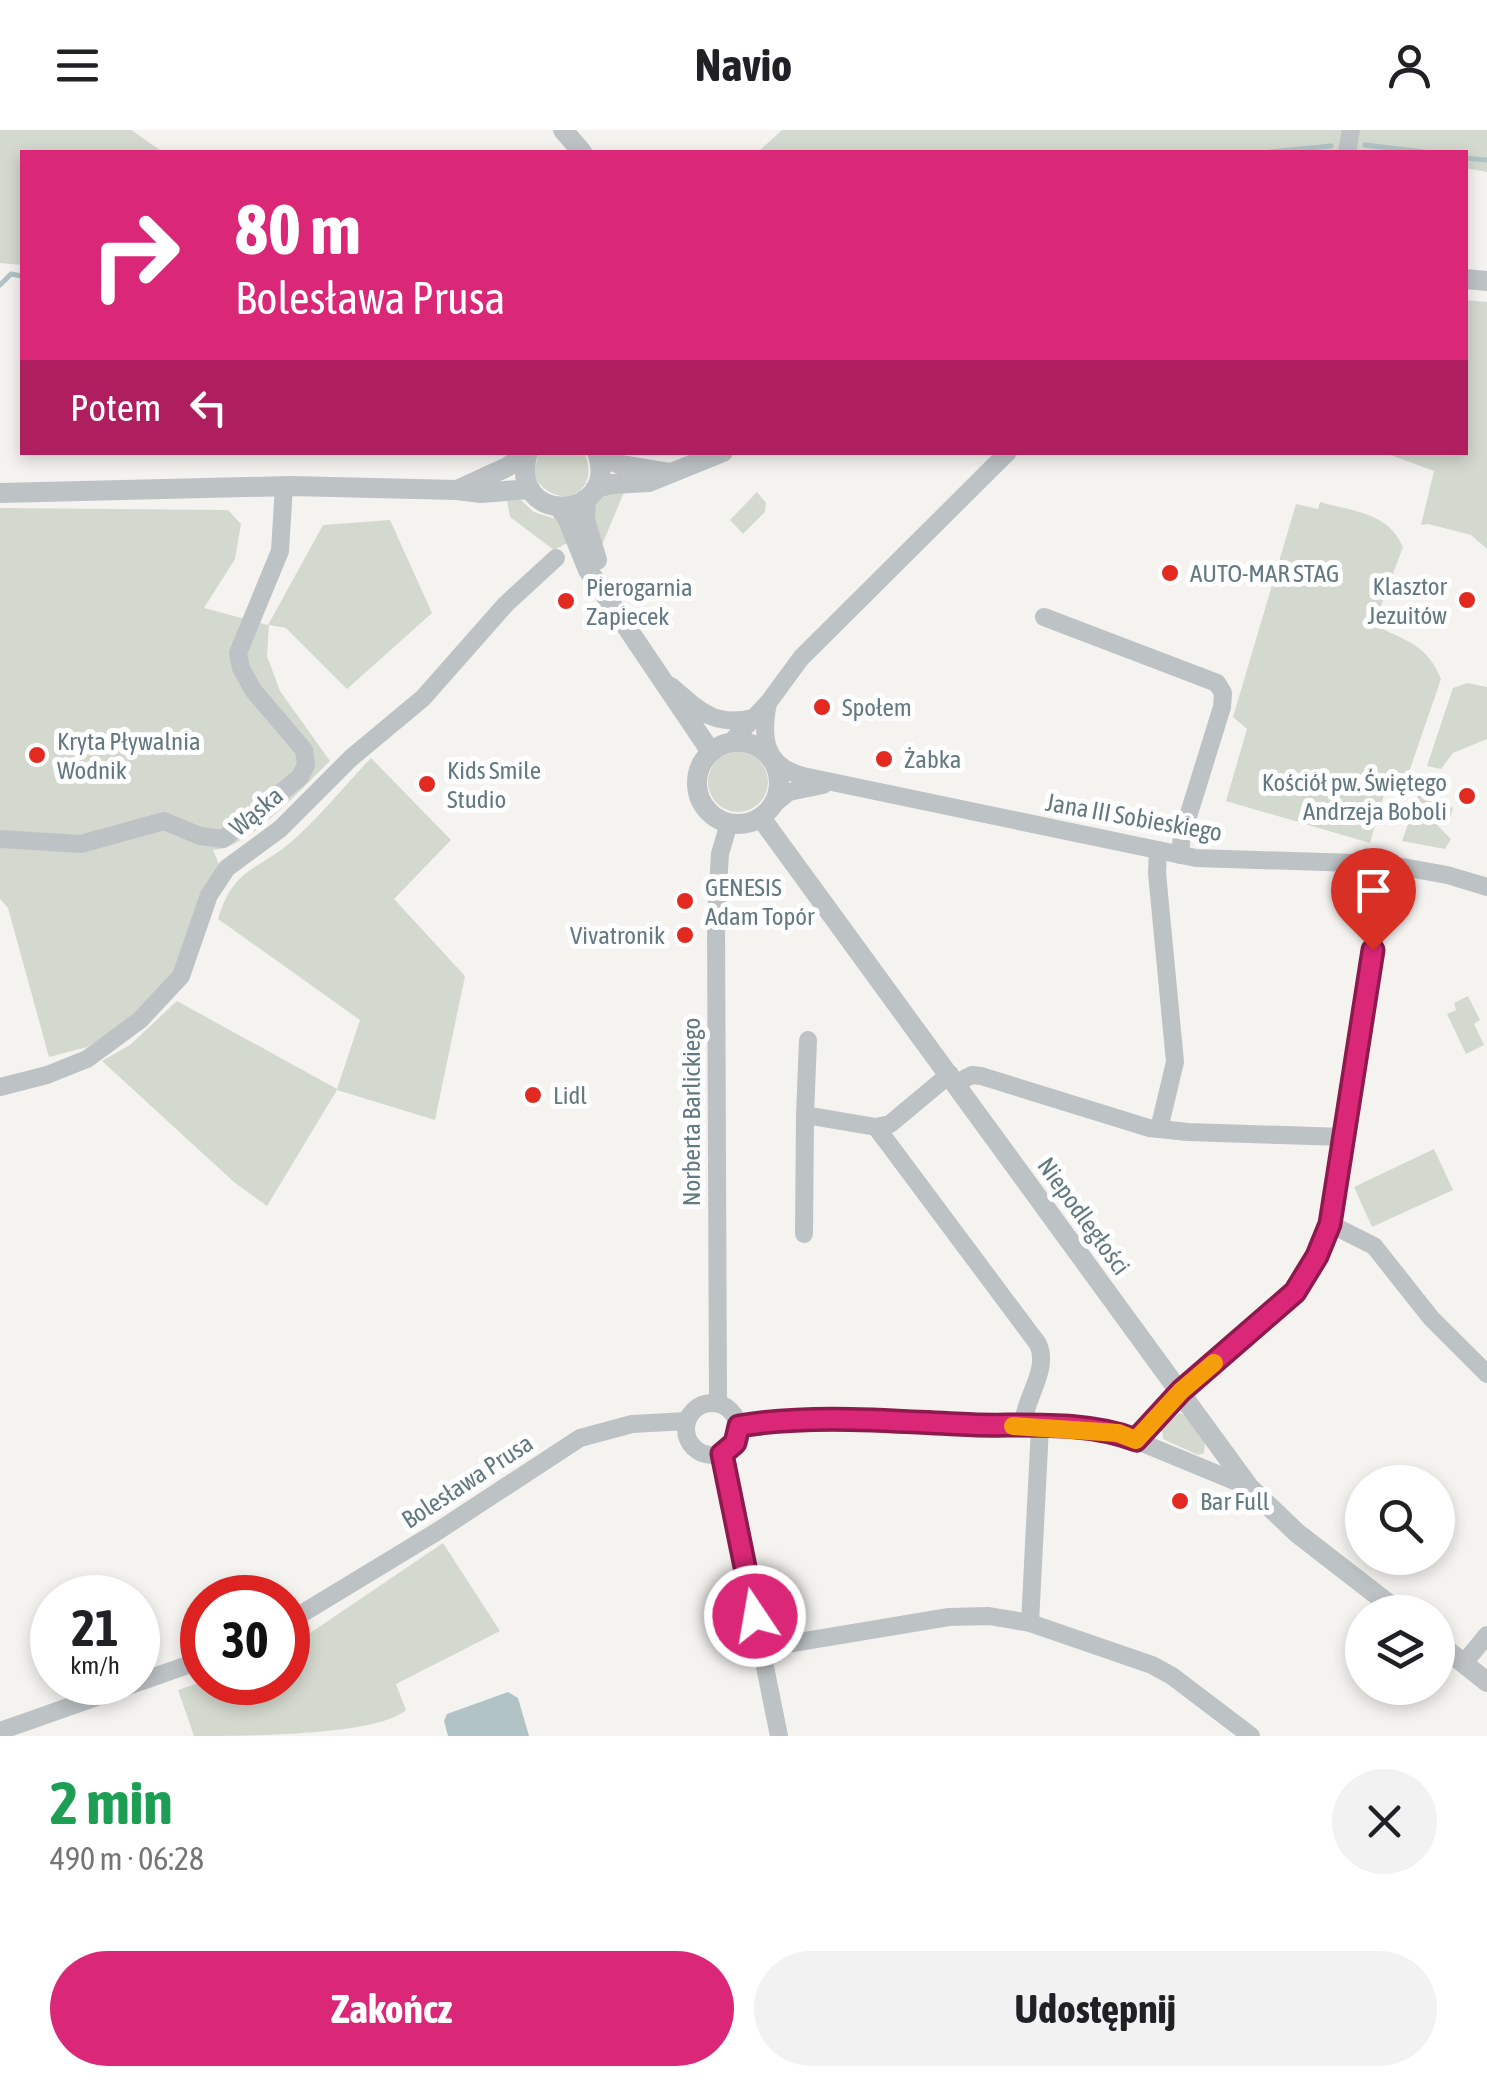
<!DOCTYPE html>
<html lang="pl">
<meta charset="utf-8">
<style>
:root{--surface:#fff;--page:#f2f2f2;--text:#202124;--muted:#757577;--accent:#db2777}
body{margin:0;font-family:"Asap Condensed",sans-serif;background:var(--page);color:var(--text);height:100vh;display:flex;flex-direction:column;font-size:38px;white-space:nowrap}
*{box-sizing:border-box;margin:0}
p{font-size:32px;color:var(--muted)}
.icon{flex:none;width:55px;height:55px;fill:none;stroke:currentColor;stroke-width:2;stroke-linecap:round;stroke-linejoin:round}
.map{position:relative;height:1606px;overflow:hidden}
.drawer{display:flex;flex-direction:column;background:var(--surface);flex:1}
.drawer>*{flex:none}
.banner{position:absolute;left:20px;top:20px;width:1448px;height:305px;border-radius:0px;box-shadow:0 5px 15px #0003;background:#db2777;color:#fff;overflow:hidden}
.fabs{position:absolute;left:1345px;top:1335px;display:grid;gap:20px}
.fabs a{display:grid;place-items:center;width:110px;height:110px;border-radius:50%;background:var(--surface);box-shadow:0 5px 15px #0003;font-size:50px}
.speed{position:absolute;left:30px;top:1445px;display:flex;gap:20px;font-size:50px;font-weight:700;text-align:center}
.speed>*{display:grid;place-content:center;width:130px;height:130px;border-radius:50%;background:var(--surface);box-shadow:0 5px 15px #0003;line-height:1}
.speed small{font-size:25px;font-weight:400}
.speed .limit{border:15px solid #d22;background:#fff;color:#111}
.pin{position:absolute;display:grid;place-items:center;width:85px;height:85px;color:#fff;margin:-102px -42px;border-radius:50% 50% 50% 0;rotate:-45deg;box-shadow:0 0 10px #0007}
.pin .icon{rotate:45deg}
.me{position:absolute;width:110px;margin:-55px;rotate:348deg;stroke-linejoin:round;filter:drop-shadow(0 0 8px #0008)}
.turn{display:flex;align-items:center;gap:35px;height:210px;padding:0 50px;font-size:45px}
.turn .icon{width:130px;height:130px;stroke-width:2.5}
.turn b{display:block;font-size:70px;line-height:85px}
.then{display:flex;align-items:center;height:95px;padding:0 50px;background:#0003;gap:20px;font-size:38px}
.round{display:grid;place-items:center;flex:none;width:105px;height:105px;border-radius:52px;background:var(--page)}
.head{display:flex;align-items:center;justify-content:space-between;height:170px;padding:0 50px}
h1{font-size:60px;font-weight:700;line-height:75px;color:#1e9e55}
.primary-button{display:flex;gap:20px;margin-top:auto;padding:20px 50px}
.primary-button a{flex:1;height:115px;border-radius:60px;background:var(--accent);color:#fff;font-size:40px;font-weight:700;line-height:115px;text-align:center}
.primary-button a+a{background:var(--page);color:var(--text)}
header{display:flex;justify-content:space-between;align-items:center;height:130px;padding:0 50px;background:var(--surface);font-size:45px;font-weight:700}
.map>svg:first-child{display:block}
.green{fill:#d4d9cf}
.water{fill:#b1c3c4}
.lines{fill:none;stroke-linecap:round;stroke-linejoin:round}
.stream{stroke:#b1c3c4;stroke-width:5}
.minor{stroke:#bdc2c4;stroke-width:18}
.tertiary{stroke:#bdc2c4;stroke-width:20}
.route-casing{stroke:#8e194d;stroke-width:25}
.route{stroke:#db2777;stroke-width:18}
.slow{stroke:#f59e0b;stroke-width:18}
.poi-dot{fill:#e32a21;stroke:#fff;stroke-width:4}
.labels{text-anchor:middle;stroke-width:10;stroke-linejoin:round;paint-order:stroke}
.poi-label{font-size:25px;fill:#637981;stroke:#fff;text-anchor:start}
.street-label{font-size:25px;fill:#637981;stroke:#fff}
</style>
<header><svg class="icon" aria-label="menu" viewBox="0 0 24 24"><path d="M4 6h16M4 12h16M4 18h16"/></svg>Navio<svg class="icon" aria-label="person" viewBox="0 0 24 24"><circle cx="12" cy="8" r="4"/><path d="M4 21q1-7 8-7t8 7"/></svg></header>
<div class="map">
<svg width="1487" height="1606" viewBox="0 0 1487 1606">
<rect width="100%" height="100%" fill="#f4f3f0"/>
<!-- green -->
<g class="green">
<polygon points="0,0 131,0 163,22 22,22 22,135 0,133"/>
<polygon points="782,0 1487,0 1487,42 1465,38 1465,22 758,22"/>
<polygon points="1465,170 1487,172 1487,419 1471,405 1428,394 1421,395 1434,341 1385,323 1465,322"/>
<path d="M539,323H584C603,361 558,386 533,345Z"/>
<polygon points="625,360 599,422 590,382 598,369"/>
<polygon points="757,362 766,373 765,382 743,404 730,390"/>
<polygon points="506,364 520,369 534,382 556,389 571,411 554,420 510,387"/>
<path d="M1320,372C1354,382 1388,382 1403,417L1374,495C1406,511 1427,514 1441,549L1408,645L1391,641L1370,713L1226,671L1247,599L1233,587L1296,374L1318,379Z"/>
<path d="M0,378L228,380L241,394L235,429L204,478L268,495L323,395L390,390L432,483L347,559L286,498L269,495L267,526L280,561L330,631C304,656 248,719 213,720L219,734L173,842L127,891L87,917L49,927L8,778L0,769Z"/>
<polygon points="1467,553 1487,557 1487,609 1453,623 1441,639 1427,636 1453,558"/>
<circle cx="738" cy="652" r="30"/>
<path d="M371,628L451,710L394,769L465,846L435,990L337,960L267,1076L235,1053L102,931L130,915L177,871L337,959L360,890L218,789C233,739 254,742 290,713C319,688 344,656 371,628Z"/>
<polygon points="1423,650 1439,655 1436,671 1453,678 1450,688 1438,696 1451,709 1445,719 1402,711"/>
<polygon points="1468,866 1480,890 1474,894 1484,915 1466,924 1447,884 1456,880 1454,873"/>
<polygon points="1434,1019 1453,1060 1372,1097 1354,1057"/>
<polygon points="1180,1283 1186,1286 1205,1312 1204,1323 1198,1325 1163,1309 1162,1297"/>
<path d="M443,1413L500,1501L396,1554L406,1580C377,1606 241,1606 194,1606L178,1560L202,1552H288V1518Z"/>
</g>
<!-- water -->
<polygon class="water" points="508,1562 518,1568 529,1606 448,1606 444,1591 447,1584"/>
<g class="lines">
<!-- stream -->
<g class="stream">
<polyline points="1365,15 1424,22"/>
<polyline points="1270,22 1331,16"/>
<polyline points="1465,28 1487,30"/>
<polyline points="0,155 11,144 22,146"/>
</g>
<!-- minor -->
<g class="minor">
<polyline points="1347,22 1351,0"/>
<polyline points="1044,487 1217,553 1223,563 1222,577 1182,706 1180,725"/>
<path d="M671,556C700,581 713,597 753,588"/>
<path d="M768,573C761,608 764,636 803,646L1196,728L1386,734L1447,745L1487,757"/>
<polyline points="731,612 768,573 801,528 1008,322"/>
<polyline points="774,674 789,662 823,655"/>
<polyline points="0,709 81,714 164,691 200,706 223,709 300,647 306,635 304,620 253,560 241,538 238,523 280,421 284,356"/>
<polyline points="1158,720 1157,743 1175,932 1159,999"/>
<polyline points="808,910 805,985 876,997 890,994 950,944"/>
<polyline points="956,953 972,945 981,946 1149,998 1188,1002 1344,1007"/>
<polyline points="0,957 47,945 87,929 140,890 181,846 209,765 227,738 280,699 351,628 423,568 506,474 556,428"/>
<path d="M876,997L1038,1214C1050,1240 1024,1268 1023,1296"/>
<polyline points="1330,1094 1374,1116 1431,1188 1487,1244"/>
<polyline points="804,1104 805,985"/>
<circle cx="712" cy="1299" r="26"/>
<polyline points="718,1273 716,788 720,724 729,693"/>
<polyline points="739,1296 824,1290 1040,1297 1118,1303 1249,1357"/>
<polyline points="1137,1310 1181,1261 1295,1162 1317,1126 1330,1094 1386,734"/>
<polyline points="722,1324 779,1606"/>
<polyline points="288,1492 438,1401 580,1308 632,1294 687,1291"/>
<polyline points="1030,1493 1040,1297"/>
<polyline points="762,1518 949,1487 989,1486 1030,1493 1152,1535 1172,1546 1251,1606"/>
<polyline points="1464,1533 1487,1505"/>
<polyline points="0,1601 202,1530"/>
</g>
<!-- tertiary -->
<g class="tertiary">
<polyline points="563,0 582,22"/>
<polyline points="1465,149 1487,151"/>
<path d="M528,322C505,397 622,392 597,322"/>
<polyline points="599,326 622,335 671,343"/>
<polyline points="595,359 612,354 649,352 723,322"/>
<polyline points="457,360 507,337 528,323"/>
<polyline points="0,363 291,356 457,360 481,363 530,359"/>
<polyline points="586,369 585,390 597,430"/>
<polyline points="559,377 567,388 588,440 711,622"/>
<circle cx="738" cy="653" r="41"/>
<polyline points="761,688 1249,1357 1297,1403 1399,1482"/>
<polyline points="1438,1513 1487,1552"/>
</g>
</g>
<g class="lines">
<defs>
<path id="route" d="M755,1486L722,1324L735,1313L739,1296C816,1283 899,1292 977,1295C1028,1296 1088,1291 1136,1310L1181,1261L1295,1162L1317,1126L1330,1094L1373,820"/>
</defs>
<!-- route casing -->
<use href="#route" class="route-casing"/>
<!-- route -->
<use href="#route" class="route"/>
<!-- slow -->
<polyline class="slow" points="1013,1296 1118,1303 1136,1310 1181,1261 1214,1233"/>
</g>
<!-- markers -->
<g class="poi-dot">
<circle cx="1170" cy="443" r="10"/>
<circle cx="1467" cy="470" r="10"/>
<circle cx="566" cy="471" r="10"/>
<circle cx="822" cy="577" r="10"/>
<circle cx="37" cy="625" r="10"/>
<circle cx="884" cy="629" r="10"/>
<circle cx="427" cy="654" r="10"/>
<circle cx="1467" cy="666" r="10"/>
<circle cx="685" cy="771" r="10"/>
<circle cx="685" cy="805" r="10"/>
<circle cx="533" cy="965" r="10"/>
<circle cx="1180" cy="1371" r="10"/>
</g>
<g class="labels">
<!-- poi labels -->
<g class="poi-label">
<text x="1190" y="452">AUTO-MAR STAG</text>
<text x="1447" y="465" text-anchor="end">Klasztor<tspan x="1447" dy="29">Jezuitów</tspan></text>
<text x="586" y="466">Pierogarnia<tspan x="586" dy="29">Zapiecek</tspan></text>
<text x="842" y="586">Społem</text>
<text x="57" y="620">Kryta Pływalnia<tspan x="57" dy="29">Wodnik</tspan></text>
<text x="904" y="638">Żabka</text>
<text x="447" y="649">Kids Smile<tspan x="447" dy="29">Studio</tspan></text>
<text x="1447" y="661" text-anchor="end">Kościół pw. Świętego<tspan x="1447" dy="29">Andrzeja Boboli</tspan></text>
<text x="705" y="766">GENESIS<tspan x="705" dy="29">Adam Topór</tspan></text>
<text x="665" y="814" text-anchor="end">Vivatronik</text>
<text x="553" y="974">Lidl</text>
<text x="1200" y="1380">Bar Full</text>
</g>
<!-- street labels -->
<g class="street-label">
<text transform="translate(256 681) rotate(-40)" y="9">Wąska</text>
<text transform="translate(1134 687) rotate(10)" y="9">Jana III Sobieskiego</text>
<text transform="translate(691 982) rotate(-90)" y="9">Norberta Barlickiego</text>
<text transform="translate(1084 1086) rotate(54)" y="9">Niepodległości</text>
<text transform="translate(467 1351) rotate(-33)" y="9">Bolesława Prusa</text>
</g>
</g>
</svg>
<div class="fabs">
<a><svg class="icon" aria-label="search" viewBox="0 0 24 24"><circle cx="10" cy="10" r="6"/><path d="M15 15l6 6"/></svg></a>
<a><svg class="icon" aria-label="layers" viewBox="0 0 24 24"><path d="M12 4l9 5-9 5-9-5zM3 14l9 5 9-5"/></svg></a>
</div>
<div class="speed"><div>21<small>km/h</small></div><div class="limit">30</div></div>
<div class="pin" style="left:1373px;top:820px;background:#d93025"><svg class="icon" aria-label="arrive" viewBox="0 0 24 24"><path d="M6 21V4h12l-3 4 3 4H6"/></svg></div>
<svg class="me" style="left:755px;top:1486px" viewBox="-20 -20 40 40"><circle r="17" fill="#db2777" stroke="#fff" stroke-width="3"/><path d="M0-11L8 9 0 5-8 9z" fill="#fff"/></svg>
<div class="banner">
<div class="turn"><svg class="icon" aria-label="right" viewBox="0 0 24 24"><path d="M7 20v-9h11M14 6l5 5-5 5"/></svg><div><b>80 m</b>Bolesława Prusa</div></div>
<div class="then">Potem<svg class="icon" aria-label="left" viewBox="0 0 24 24"><path d="M17 20v-9H6M10 6l-5 5 5 5"/></svg></div>
</div>
</div>
<section class="drawer">
<div class="head"><div><h1>2 min</h1><p>490 m · 06:28</p></div><a class="round"><svg class="icon" aria-label="close" viewBox="0 0 24 24"><path d="M6 6l12 12M18 6L6 18"/></svg></a></div>
<div class="primary-button"><a>Zakończ</a><a>Udostępnij</a></div>
</section>
